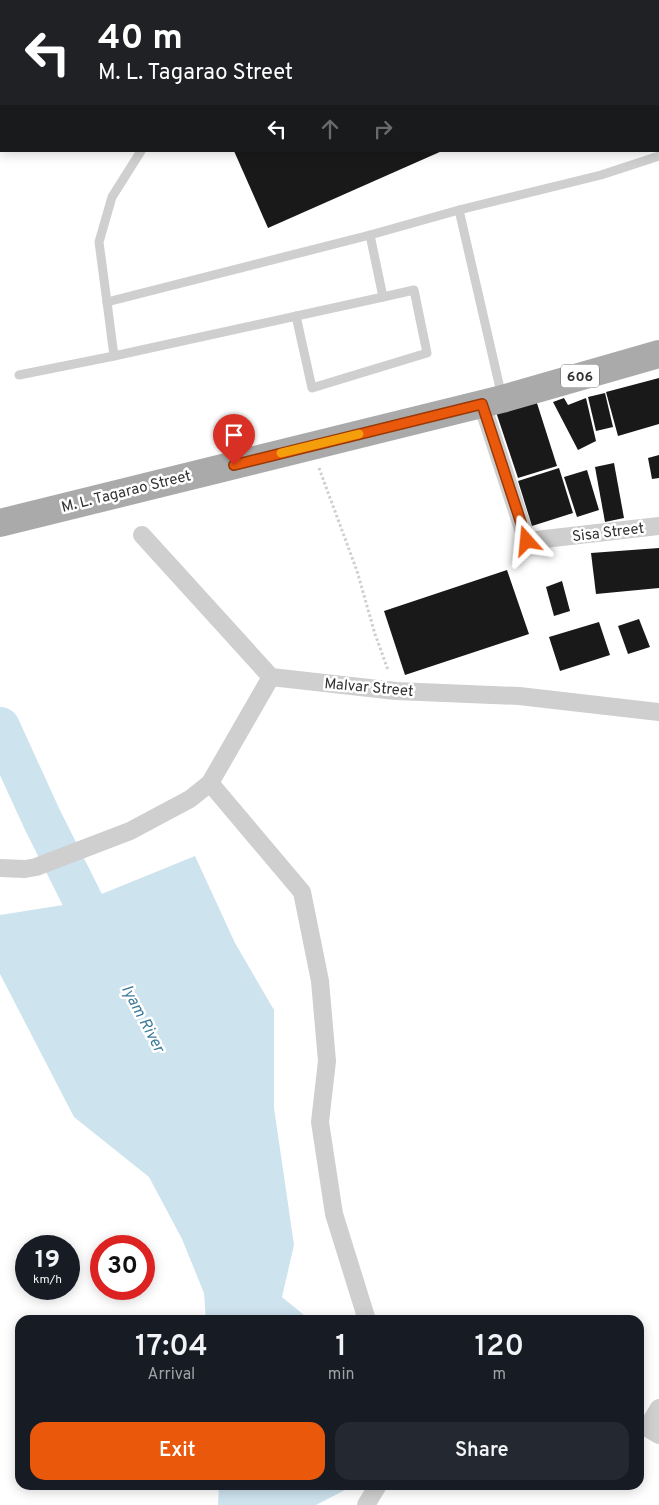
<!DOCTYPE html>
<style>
:root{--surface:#171b24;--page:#242831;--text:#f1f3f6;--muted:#9ea1a6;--accent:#ea580c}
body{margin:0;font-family:Overpass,sans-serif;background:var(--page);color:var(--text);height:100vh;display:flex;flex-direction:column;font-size:19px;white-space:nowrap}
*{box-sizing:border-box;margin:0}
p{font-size:16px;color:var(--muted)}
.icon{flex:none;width:28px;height:28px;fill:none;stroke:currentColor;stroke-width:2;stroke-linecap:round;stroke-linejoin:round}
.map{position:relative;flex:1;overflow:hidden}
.panel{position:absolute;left:15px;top:1315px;width:629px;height:175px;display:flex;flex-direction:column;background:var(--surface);border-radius:15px;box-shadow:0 2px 12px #0003}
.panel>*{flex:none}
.hud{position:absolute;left:0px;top:0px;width:660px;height:152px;box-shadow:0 2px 12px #0003;background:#202124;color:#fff;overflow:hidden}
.speed{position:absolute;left:15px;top:1235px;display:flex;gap:10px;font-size:25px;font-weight:700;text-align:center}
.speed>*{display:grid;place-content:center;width:65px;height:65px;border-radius:50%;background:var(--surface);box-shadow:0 2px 12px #0003;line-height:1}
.speed small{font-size:12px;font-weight:400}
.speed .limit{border:8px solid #d22;background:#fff;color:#111}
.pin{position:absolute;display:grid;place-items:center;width:42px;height:42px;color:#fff;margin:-51px -21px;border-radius:50% 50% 50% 0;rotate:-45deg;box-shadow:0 0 5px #0007}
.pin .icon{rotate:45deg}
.me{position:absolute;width:55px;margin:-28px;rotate:342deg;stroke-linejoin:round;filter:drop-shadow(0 0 4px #0008)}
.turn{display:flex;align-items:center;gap:18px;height:105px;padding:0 15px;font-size:22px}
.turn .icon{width:65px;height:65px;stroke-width:2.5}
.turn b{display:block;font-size:35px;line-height:42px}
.lanes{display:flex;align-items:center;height:48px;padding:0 15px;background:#0003;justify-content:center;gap:25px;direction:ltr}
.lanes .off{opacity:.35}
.eta{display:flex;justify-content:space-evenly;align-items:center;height:85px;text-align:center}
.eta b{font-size:30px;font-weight:600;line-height:35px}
.action{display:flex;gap:10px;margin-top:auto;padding:10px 15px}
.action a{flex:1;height:58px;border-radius:15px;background:var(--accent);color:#fff;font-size:20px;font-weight:600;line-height:58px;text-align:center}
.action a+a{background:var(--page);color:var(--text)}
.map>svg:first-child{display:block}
.water{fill:#cde3ee}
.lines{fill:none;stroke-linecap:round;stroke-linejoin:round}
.river{stroke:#cde3ee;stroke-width:40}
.building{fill:#191919}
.path{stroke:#cfcfcf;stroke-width:3;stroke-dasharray:2.5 2.5;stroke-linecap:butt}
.service{stroke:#cfcfcf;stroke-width:9}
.minor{stroke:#cfcfcf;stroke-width:18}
.primary{stroke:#aaa;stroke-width:28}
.route-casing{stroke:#983908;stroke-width:12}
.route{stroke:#ea580c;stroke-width:9}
.slow{stroke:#f59e0b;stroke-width:9}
.labels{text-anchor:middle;stroke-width:5;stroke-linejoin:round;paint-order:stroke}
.shield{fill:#fff;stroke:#707070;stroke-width:1}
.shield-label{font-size:14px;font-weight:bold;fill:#323232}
.street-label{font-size:15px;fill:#323232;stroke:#fff}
.water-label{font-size:16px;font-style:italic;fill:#3d7a98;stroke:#fff}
</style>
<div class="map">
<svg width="659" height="1505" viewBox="0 0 659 1505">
<rect width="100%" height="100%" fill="#fff"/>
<!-- water -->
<g class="water">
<polygon points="195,856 235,943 274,1010 274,1108 294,1245 282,1297 310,1320 206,1320 204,1293 182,1239 149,1177 74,1117 0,974 0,915 82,902"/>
<polygon points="219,1485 345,1485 345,1490 316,1505 218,1505"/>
</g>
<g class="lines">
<!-- river -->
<g class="river">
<polyline points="76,1 77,0"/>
<polyline points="0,96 1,95"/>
<polyline points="0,727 42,819 108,951"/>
</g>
</g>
<!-- building -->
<g class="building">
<polygon points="234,151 442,151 268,228"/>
<polygon points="659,378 659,424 618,436 606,392"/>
<polygon points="605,393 613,427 596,431 588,397"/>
<polygon points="564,398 568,405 586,398 596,441 578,450 553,402"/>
<polygon points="536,400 557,466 518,478 496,412"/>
<polygon points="659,455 659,478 652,479 648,458"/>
<polygon points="614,463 624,518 605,522 595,467"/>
<polygon points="559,468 573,513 532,526 518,481"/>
<polygon points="587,470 599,510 577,517 564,477"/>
<polygon points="659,548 659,588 596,594 591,553"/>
<polygon points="507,570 529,634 405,675 384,611"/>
<polygon points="562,581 570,611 554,616 546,587"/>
<polygon points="639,619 650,647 628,654 618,626"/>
<polygon points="599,622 610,655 560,671 549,637"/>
</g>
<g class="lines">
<!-- path -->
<polyline class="path" points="319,468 357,571 375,634 388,670"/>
<!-- service -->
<g class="service">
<polyline points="231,1 232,0"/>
<polyline points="316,1 319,0"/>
<polyline points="141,151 112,197 99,242 107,302 370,235 459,210 601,175 659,156"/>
<polyline points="459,210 502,397"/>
<polyline points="107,302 114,356"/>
<polyline points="296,316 312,388 427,353 414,290 383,297"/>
<polyline points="19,375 114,356 383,297 370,235"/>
</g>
<!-- minor -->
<g class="minor">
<polyline points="482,404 527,541 659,526"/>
<polyline points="142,535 271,677 396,691 519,696 659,712"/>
<polyline points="210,783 302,892 320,981 327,1061 320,1122 334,1214 367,1320"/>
<polyline points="0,868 25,869 36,867 130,831 190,799 210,783 271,677"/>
<polyline points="659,1408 647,1428 659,1435"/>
<polyline points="366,1505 378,1485"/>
</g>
<!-- primary -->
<polyline class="primary" points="0,523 502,399 659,354"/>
</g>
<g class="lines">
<defs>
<polyline id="route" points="234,465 482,404 527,541"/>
</defs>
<!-- route casing -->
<use href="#route" class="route-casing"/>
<!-- route -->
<use href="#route" class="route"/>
<!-- slow -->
<polyline class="slow" points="281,453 359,434"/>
</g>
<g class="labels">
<!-- shield labels -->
<rect class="shield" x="561" y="364.5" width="38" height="23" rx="4"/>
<g class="shield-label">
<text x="580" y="381">606</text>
</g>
<!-- street labels -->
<g class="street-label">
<text transform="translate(126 491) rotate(-14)" y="5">M. L. Tagarao Street</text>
<text transform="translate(608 532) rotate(-7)" y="5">Sisa Street</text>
<text transform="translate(369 687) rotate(5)" y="5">Malvar Street</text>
</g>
<!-- water labels -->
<g class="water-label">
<text transform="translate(144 1018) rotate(62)" y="6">Iyam River</text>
</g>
</g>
</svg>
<div class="speed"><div>19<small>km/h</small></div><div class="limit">30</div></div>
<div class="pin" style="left:234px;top:465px;background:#d93025"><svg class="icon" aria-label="arrive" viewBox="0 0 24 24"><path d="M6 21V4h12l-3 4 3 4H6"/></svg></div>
<svg class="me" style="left:527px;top:541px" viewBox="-20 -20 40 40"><path d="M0-17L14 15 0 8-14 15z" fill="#ea580c" stroke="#fff" stroke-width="4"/></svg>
<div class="hud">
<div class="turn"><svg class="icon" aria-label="left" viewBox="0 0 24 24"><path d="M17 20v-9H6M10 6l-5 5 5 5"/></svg><div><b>40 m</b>M. L. Tagarao Street</div></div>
<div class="lanes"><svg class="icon" aria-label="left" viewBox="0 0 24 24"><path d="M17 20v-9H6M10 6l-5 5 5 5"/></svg><svg class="icon off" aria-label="ahead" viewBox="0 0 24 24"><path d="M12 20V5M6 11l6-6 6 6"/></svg><svg class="icon off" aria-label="right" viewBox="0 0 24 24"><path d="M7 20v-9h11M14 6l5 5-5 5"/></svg></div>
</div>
<section class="panel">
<div class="eta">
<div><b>17:04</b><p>Arrival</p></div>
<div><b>1</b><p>min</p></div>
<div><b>120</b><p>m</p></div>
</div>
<div class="action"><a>Exit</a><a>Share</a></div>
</section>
</div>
